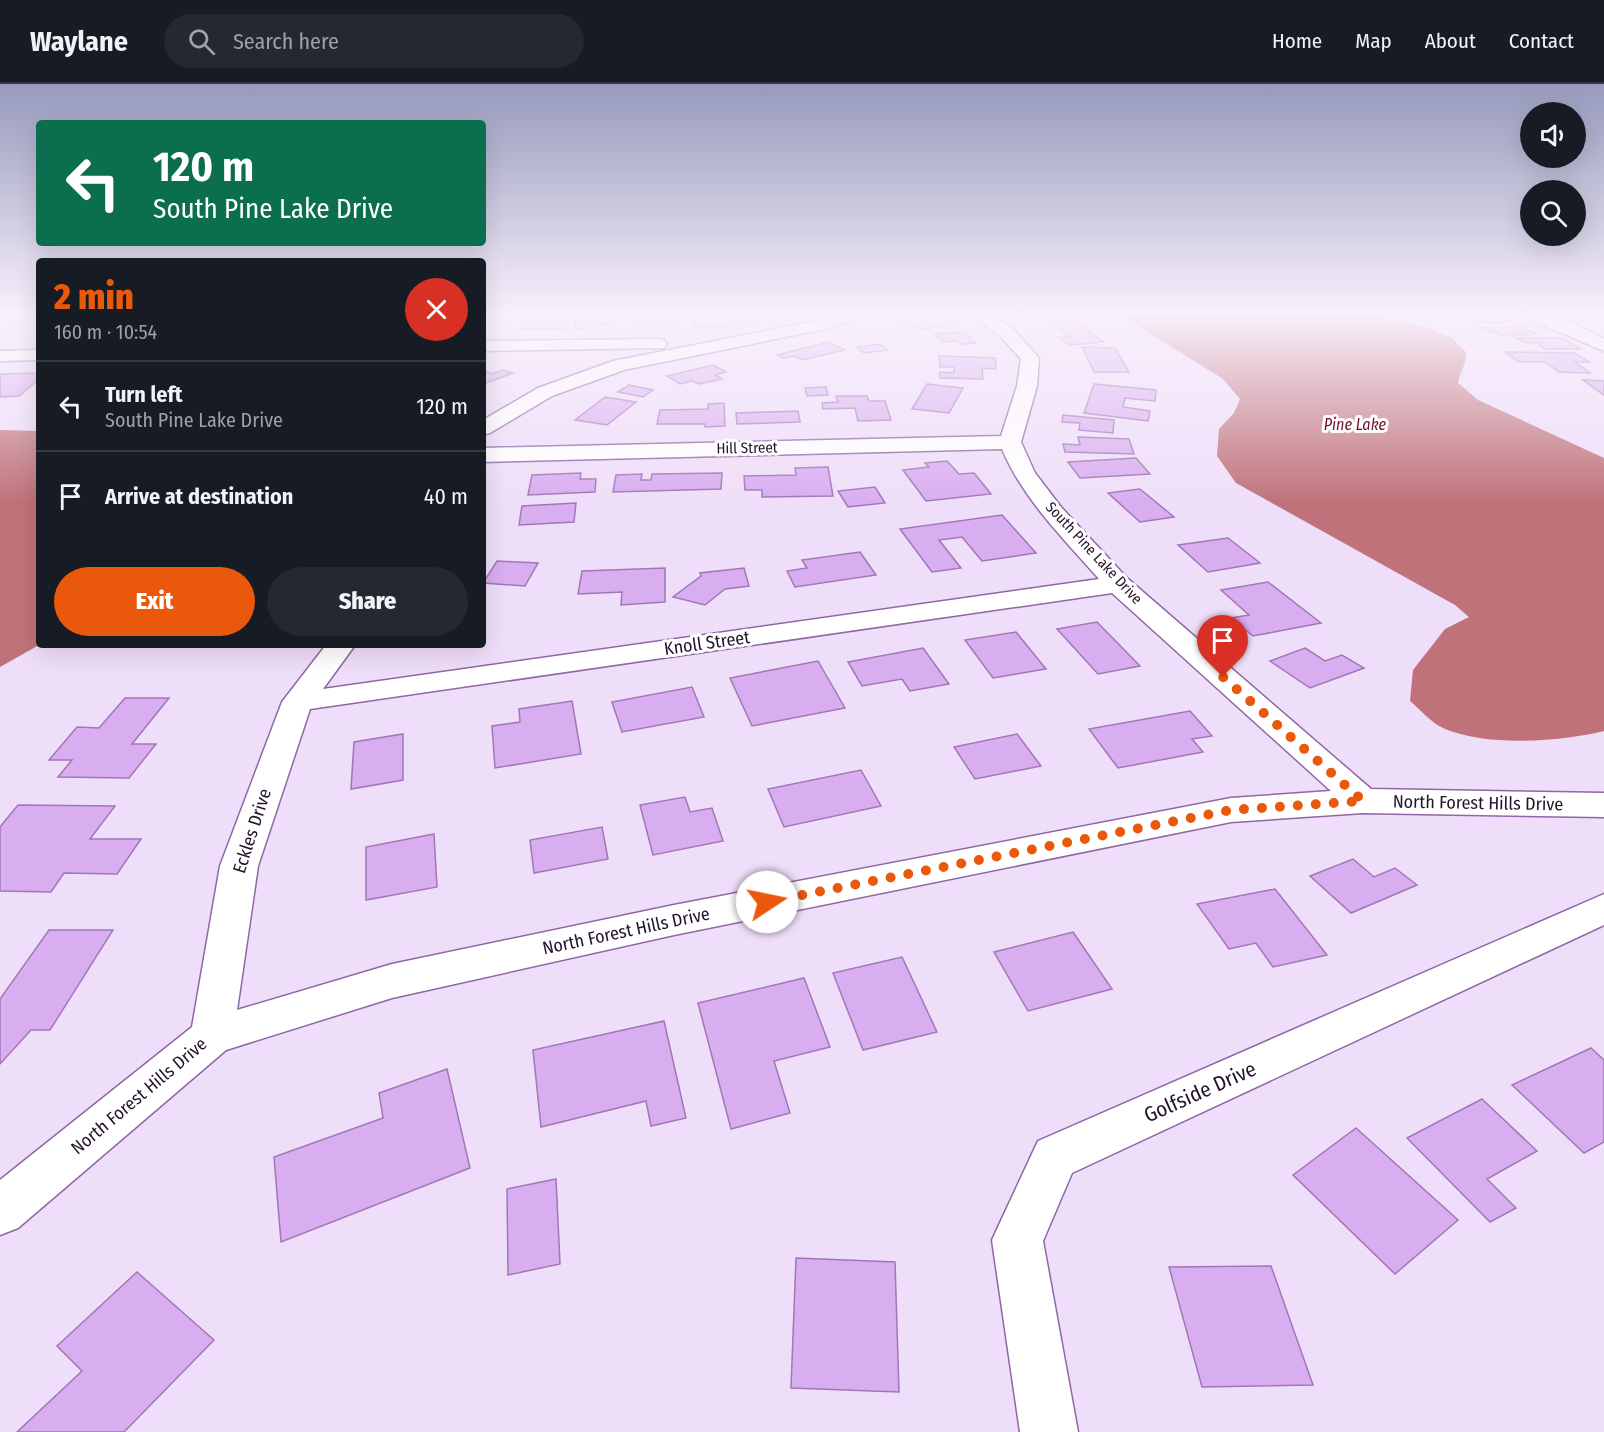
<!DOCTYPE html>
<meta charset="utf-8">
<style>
:root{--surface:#171b24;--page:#242831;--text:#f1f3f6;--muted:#9ea1a6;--line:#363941;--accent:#ea580c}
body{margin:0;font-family:"Fira Sans Condensed",sans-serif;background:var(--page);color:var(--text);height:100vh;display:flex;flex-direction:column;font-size:22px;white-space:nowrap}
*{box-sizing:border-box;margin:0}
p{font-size:20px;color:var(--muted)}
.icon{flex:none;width:33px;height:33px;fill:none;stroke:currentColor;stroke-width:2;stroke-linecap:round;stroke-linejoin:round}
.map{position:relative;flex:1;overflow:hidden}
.drawer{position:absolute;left:36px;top:174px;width:450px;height:390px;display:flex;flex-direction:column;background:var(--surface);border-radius:6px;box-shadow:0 6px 24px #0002}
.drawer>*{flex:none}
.banner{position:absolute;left:36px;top:36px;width:450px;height:126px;border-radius:6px;box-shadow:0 6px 24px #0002;background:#0b6e4f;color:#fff;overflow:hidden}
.tools{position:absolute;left:1520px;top:18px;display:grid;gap:12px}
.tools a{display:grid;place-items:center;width:66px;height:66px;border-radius:50%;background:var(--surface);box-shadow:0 6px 24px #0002;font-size:30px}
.pin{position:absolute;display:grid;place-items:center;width:51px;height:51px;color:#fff;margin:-62px -26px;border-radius:50% 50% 50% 0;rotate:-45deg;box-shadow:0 0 6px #0007}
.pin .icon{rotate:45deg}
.me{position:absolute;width:66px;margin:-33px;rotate:79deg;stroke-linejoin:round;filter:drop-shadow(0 0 4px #0008)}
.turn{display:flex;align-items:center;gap:21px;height:126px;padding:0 18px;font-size:27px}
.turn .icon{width:78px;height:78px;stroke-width:2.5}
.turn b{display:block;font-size:42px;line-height:51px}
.round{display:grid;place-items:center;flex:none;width:63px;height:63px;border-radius:32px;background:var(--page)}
.overview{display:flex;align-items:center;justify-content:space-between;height:102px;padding:0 18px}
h1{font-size:36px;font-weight:800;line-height:45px;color:var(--accent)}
.action{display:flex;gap:12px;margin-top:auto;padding:12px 18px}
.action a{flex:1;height:69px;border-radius:36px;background:var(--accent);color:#fff;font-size:24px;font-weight:800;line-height:69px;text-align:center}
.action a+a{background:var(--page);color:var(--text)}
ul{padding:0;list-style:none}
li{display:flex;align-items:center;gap:18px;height:90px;padding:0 18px;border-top:2px solid var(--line)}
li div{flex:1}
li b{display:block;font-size:22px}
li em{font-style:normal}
header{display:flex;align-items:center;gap:36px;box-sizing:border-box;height:84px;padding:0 30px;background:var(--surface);border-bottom:2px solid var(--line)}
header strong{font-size:28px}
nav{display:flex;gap:33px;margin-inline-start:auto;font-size:21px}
.search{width:420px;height:54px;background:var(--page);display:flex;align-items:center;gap:15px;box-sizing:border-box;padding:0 21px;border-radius:33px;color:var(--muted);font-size:22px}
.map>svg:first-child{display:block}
.water{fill:#bf7279}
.building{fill:#d9aef0;stroke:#a177b6;stroke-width:1.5}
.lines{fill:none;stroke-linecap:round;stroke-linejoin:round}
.minor-casing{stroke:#9067a5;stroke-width:3}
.minor{fill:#fff;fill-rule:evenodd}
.route{stroke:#ea580c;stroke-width:10;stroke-dasharray:0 18}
.labels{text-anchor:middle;stroke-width:6;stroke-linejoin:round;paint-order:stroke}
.far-street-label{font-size:15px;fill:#23132b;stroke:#fff}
.far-water-label{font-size:16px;font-style:italic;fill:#711229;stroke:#fff}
.street-label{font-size:18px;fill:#23132b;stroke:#fff}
.near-street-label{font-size:21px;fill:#23132b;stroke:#fff}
</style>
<header>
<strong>Waylane</strong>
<div class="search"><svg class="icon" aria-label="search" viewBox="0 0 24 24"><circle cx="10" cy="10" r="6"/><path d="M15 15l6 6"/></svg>Search here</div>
<nav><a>Home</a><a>Map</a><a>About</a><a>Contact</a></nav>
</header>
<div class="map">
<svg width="1604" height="1348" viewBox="0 0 1604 1348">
<rect width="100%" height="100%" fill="#efdef9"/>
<!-- water -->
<g class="water">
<path d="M1120,231H1372L1426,243L1452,254L1466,268C1467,281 1460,286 1458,299L1478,316L1604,374V647C1560,658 1485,663 1443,644C1431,639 1420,625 1410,617L1413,586L1445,545L1469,533L1455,521L1236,399L1217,372L1219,345L1234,329L1240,315L1223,295Z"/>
<polygon points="0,346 39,347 39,561 0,583"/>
</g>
<!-- building -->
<g class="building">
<polygon points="577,231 590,231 589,234 615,233 614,240 588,241 587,245 574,245"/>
<polygon points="732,231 764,231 752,233 758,237 746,239"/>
<polygon points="908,231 939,231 956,240 919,246 896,232"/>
<polygon points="1467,231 1495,231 1512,237 1490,240"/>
<polygon points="678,233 677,242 633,242 634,234"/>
<polygon points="730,233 734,242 695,244 692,236"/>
<polygon points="525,234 569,234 564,245 520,245"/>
<polygon points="1070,235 1104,258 1070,261 1059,254 1070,252 1048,237"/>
<polygon points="1519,242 1537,250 1507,252 1479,244"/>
<polygon points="965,248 976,259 961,260 957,257 942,258 935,250"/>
<polygon points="1517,254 1563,254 1580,265 1545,265 1537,259 1525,259"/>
<polygon points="829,258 845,266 802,276 795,272 784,274 777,271"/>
<polygon points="880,260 888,266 864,269 857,263"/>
<polygon points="1082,263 1115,264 1129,288 1094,288"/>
<polygon points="1505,268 1574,269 1589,278 1575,278 1590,289 1559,288 1545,278 1519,278"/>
<polygon points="939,272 995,274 996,285 982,284 983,295 940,294 940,288 954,289 954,283 940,283"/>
<polygon points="713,281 726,288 715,291 722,295 699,300 692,297 680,300 667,292"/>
<polygon points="483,286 492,290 503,286 513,289 483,300"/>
<polygon points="39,289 39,295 19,312 0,313 0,290"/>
<polygon points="1583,296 1604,297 1604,311"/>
<polygon points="927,300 963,304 949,329 912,325"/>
<polygon points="1094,300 1156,306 1155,317 1125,314 1123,323 1150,327 1148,337 1084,329"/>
<polygon points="629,301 653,306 643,313 618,308"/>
<polygon points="826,303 828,311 807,312 805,304"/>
<polygon points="836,312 867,312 869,317 885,317 891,336 858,337 855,324 823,325 822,319 838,318"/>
<polygon points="605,313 636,318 607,341 575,336"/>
<polygon points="724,319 725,342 705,343 705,340 657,340 660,326 708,325 708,320"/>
<polygon points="798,327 800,338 737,340 736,329"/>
<polygon points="1063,331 1114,336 1113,349 1079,346 1080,339 1062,338"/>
<polygon points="1078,353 1129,355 1134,370 1065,368 1063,360 1080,361"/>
<polygon points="1136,374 1150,390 1080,394 1068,378"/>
<polygon points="947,377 959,390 974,389 991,410 926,417 903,386 929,383 925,379"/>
<polygon points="828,383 833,412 762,413 762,406 745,406 744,392 796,391 795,384"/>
<polygon points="581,389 580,395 596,395 595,408 528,411 532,391"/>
<polygon points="722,389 721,405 613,408 616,391 642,390 641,396 651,396 652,390"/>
<polygon points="875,403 885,419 848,423 838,407"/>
<polygon points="1140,405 1174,433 1140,438 1108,409"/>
<polygon points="576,419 574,438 519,441 522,422"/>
<polygon points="1002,431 1036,469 982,477 962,453 939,456 961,484 932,488 900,445"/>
<polygon points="1228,454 1260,479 1208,488 1178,461"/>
<polygon points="860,468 876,491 795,503 787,487 807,484 802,476"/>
<polygon points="497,477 538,479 525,502 483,499"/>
<polygon points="665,484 665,518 621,521 622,508 578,510 582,487"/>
<polygon points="744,484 749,502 725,505 705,521 673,513 701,492 700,489"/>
<polygon points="1268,498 1321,539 1253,552 1231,534 1249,531 1221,506"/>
<polygon points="1097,538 1140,582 1098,590 1057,545"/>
<polygon points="1016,548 1046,585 993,594 965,556"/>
<polygon points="923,564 949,600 910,607 902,595 862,602 848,578"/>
<polygon points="1305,564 1325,577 1342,571 1364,584 1310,604 1270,577"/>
<polygon points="818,577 845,624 752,642 730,594"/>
<polygon points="692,603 704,633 622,648 612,618"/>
<polygon points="125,614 169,614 132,660 156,660 129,694 58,693 72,676 49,676 77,643 99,644"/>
<polygon points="572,617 581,670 495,684 492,642 520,638 519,625"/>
<polygon points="1190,627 1212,652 1192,655 1203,668 1118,684 1089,645"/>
<polygon points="403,650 403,696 351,705 354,658"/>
<polygon points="1017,650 1041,682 975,695 954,663"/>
<polygon points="861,686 881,722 784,743 768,705"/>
<polygon points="685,713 690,728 712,724 723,757 653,771 640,721"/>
<polygon points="18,721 115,722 90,755 141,755 117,790 64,789 51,808 0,807 0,743"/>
<polygon points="602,743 608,775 534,789 530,756"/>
<polygon points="434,750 437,803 366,816 366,763"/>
<polygon points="1353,775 1374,793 1395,784 1417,801 1351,829 1310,792"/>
<polygon points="1275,805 1327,871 1273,883 1256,859 1229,865 1197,820"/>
<polygon points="49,846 113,846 50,946 31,946 0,980 0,915"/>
<polygon points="1073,848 1112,905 1028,927 994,868"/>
<polygon points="902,873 937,948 863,966 833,889"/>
<polygon points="804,894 830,963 774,977 790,1029 731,1045 698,919"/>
<polygon points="664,937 686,1034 651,1042 646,1017 541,1043 533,966"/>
<polygon points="1591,964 1604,976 1604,1058 1584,1069 1512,1001"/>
<polygon points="447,985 470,1084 281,1158 274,1073 383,1034 379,1009"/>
<polygon points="1482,1015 1537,1067 1487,1095 1516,1124 1490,1138 1407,1054"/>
<polygon points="1356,1044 1458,1136 1395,1190 1293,1091"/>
<polygon points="556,1095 560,1180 508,1191 507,1105"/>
<polygon points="796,1174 895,1178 899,1308 791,1304"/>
<polygon points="1271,1182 1313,1301 1202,1303 1169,1183"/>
<polygon points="137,1188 214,1256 124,1348 17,1348 82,1287 57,1262"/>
</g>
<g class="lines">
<defs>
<g id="minor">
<polygon points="837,231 858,231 856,235 830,244 624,286 552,312 490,349 483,351 483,336 538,304 613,277 826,235"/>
<path d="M972,231H991L1011,243L1039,274L1037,302L1021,358L1035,389L1061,423L1127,494L1371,705L1604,709V733L1363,729L1231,738L674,851L392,914L226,966L18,1144L0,1151V1096L192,943L220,782L282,618L326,561H355L323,605L1099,495C1063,454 1023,415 1002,365L483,378V364L1001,352L1017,302L1021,275L999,251ZM1112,509L1331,707L1231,714L674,821L392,880L237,926L258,782L310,625Z"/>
<path d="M1527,231C1554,228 1580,242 1604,255V267L1529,235Z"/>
<polygon points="658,255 664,256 667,260 664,264 483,267 483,257"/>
<polygon points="39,266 39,276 0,277 0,267"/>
<polygon points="1604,810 1604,841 1072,1089 1043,1157 1078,1348 1020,1348 992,1156 1038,1057"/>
</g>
</defs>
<!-- minor casing -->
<use href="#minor" class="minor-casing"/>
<!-- minor -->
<use href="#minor" class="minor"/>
</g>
<!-- sky -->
<linearGradient id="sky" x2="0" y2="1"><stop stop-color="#979abc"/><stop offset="0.55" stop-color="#f8f0fc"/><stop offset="1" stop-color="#f8f0fc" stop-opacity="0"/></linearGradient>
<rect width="1604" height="419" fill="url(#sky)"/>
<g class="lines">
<!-- route -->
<polyline class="route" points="767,818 1231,726 1363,717 1223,593"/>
</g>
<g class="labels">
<!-- far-street labels -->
<g class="far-street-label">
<text transform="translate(747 364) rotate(-1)" y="5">Hill Street</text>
<text transform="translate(1094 469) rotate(47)" y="5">South Pine Lake Drive</text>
</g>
<!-- far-water labels -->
<g class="far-water-label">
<text x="1355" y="346">Pine Lake</text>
</g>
<!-- street labels -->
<g class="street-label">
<text transform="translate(707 559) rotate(-8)" y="6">Knoll Street</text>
<text transform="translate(1478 719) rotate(1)" y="6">North Forest Hills Drive</text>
<text transform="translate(252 747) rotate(-72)" y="6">Eckles Drive</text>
<text transform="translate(626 847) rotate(-12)" y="6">North Forest Hills Drive</text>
<text transform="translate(139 1012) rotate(-40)" y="6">North Forest Hills Drive</text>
</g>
<!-- near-street labels -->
<g class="near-street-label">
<text transform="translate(1200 1008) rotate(-24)" y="7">Golfside Drive</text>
</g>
</g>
</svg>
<div class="tools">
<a><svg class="icon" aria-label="sound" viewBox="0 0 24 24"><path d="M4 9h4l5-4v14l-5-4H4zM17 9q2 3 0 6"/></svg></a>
<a><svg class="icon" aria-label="search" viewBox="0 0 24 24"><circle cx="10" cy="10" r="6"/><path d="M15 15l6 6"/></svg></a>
</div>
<div class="pin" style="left:1223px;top:593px;background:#d93025"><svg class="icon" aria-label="arrive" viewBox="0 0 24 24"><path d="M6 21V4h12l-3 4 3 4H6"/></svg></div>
<svg class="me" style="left:767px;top:818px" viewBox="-20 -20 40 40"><circle r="19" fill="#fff"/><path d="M0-13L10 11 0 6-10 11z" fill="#ea580c"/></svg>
<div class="banner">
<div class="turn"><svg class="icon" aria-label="left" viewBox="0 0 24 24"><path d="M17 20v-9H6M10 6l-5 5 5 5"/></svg><div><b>120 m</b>South Pine Lake Drive</div></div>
</div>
<section class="drawer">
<div class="overview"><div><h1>2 min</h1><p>160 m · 10:54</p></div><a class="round" style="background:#d93025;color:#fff"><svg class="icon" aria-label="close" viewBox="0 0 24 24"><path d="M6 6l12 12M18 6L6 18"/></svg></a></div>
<ul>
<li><svg class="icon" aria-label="left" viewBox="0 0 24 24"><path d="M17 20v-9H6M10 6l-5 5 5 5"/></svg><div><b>Turn left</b><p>South Pine Lake Drive</p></div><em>120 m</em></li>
<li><svg class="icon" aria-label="arrive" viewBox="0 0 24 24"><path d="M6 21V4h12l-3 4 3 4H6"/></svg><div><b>Arrive at destination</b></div><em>40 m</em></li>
</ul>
<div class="action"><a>Exit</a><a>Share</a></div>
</section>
</div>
